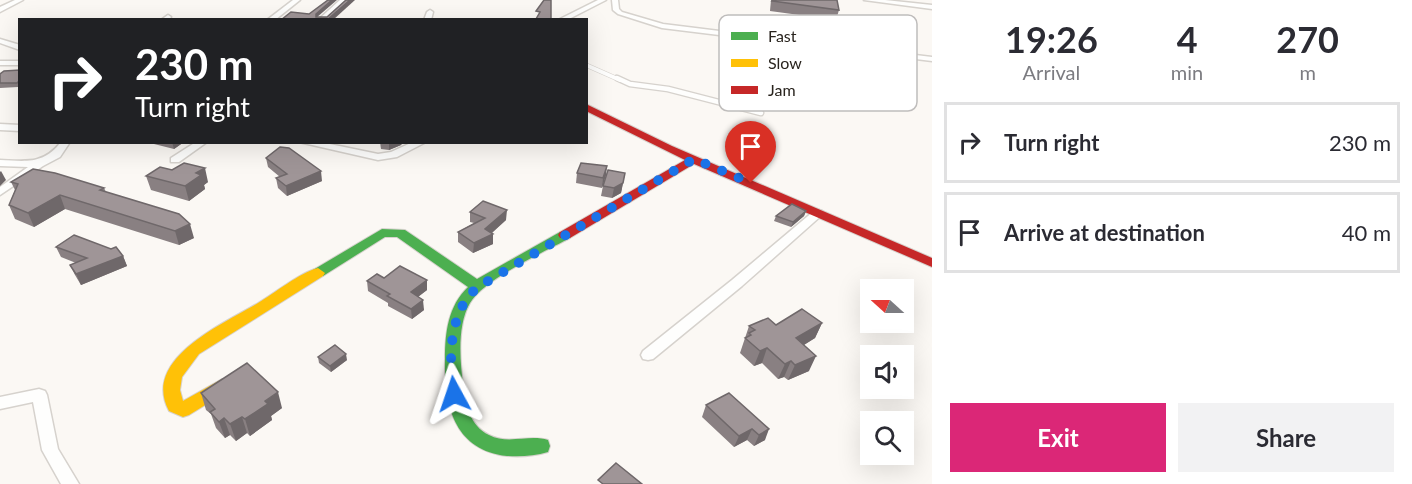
<!DOCTYPE html>
<style>
:root{--surface:#fff;--page:#f2f2f3;--text:#2b2b33;--muted:#7c7c81;--line:#e1e1e2;--accent:#db2777}
body{margin:0;font-family:Lato,sans-serif;background:var(--page);color:var(--text);height:100vh;display:flex;flex-direction:column;font-size:22px;white-space:nowrap}
*{box-sizing:border-box;margin:0}
p{font-size:20px;color:var(--muted)}
.icon{flex:none;width:33px;height:33px;fill:none;stroke:currentColor;stroke-width:2;stroke-linecap:round;stroke-linejoin:round}
.map{position:relative;flex:1;overflow:hidden}
.panel{display:flex;flex-direction:column;background:var(--surface);width:480px}
.panel>*{flex:none}
.top-card{position:absolute;left:18px;top:18px;width:570px;height:126px;border-radius:0px;box-shadow:0 6px 24px #0002;background:#202124;color:#fff;overflow:hidden}
.needle{width:39px;rotate:291deg}
.controls{position:absolute;left:860px;top:279px;display:grid;gap:12px}
.controls a{display:grid;place-items:center;width:54px;height:54px;border-radius:0px;background:var(--surface);box-shadow:0 6px 24px #0002;font-size:30px}
.pin{position:absolute;display:grid;place-items:center;width:51px;height:51px;color:#fff;margin:-62px -26px;border-radius:50% 50% 50% 0;rotate:-45deg;box-shadow:0 0 6px #0007}
.pin .icon{rotate:45deg}
.me{position:absolute;width:66px;margin:-33px;rotate:355deg;stroke-linejoin:round;filter:drop-shadow(0 0 4px #0008)}
.turn{display:flex;align-items:center;gap:21px;height:126px;padding:0 18px;font-size:27px}
.turn .icon{width:78px;height:78px;stroke-width:2.5}
.turn b{display:block;font-size:42px;line-height:51px}
.eta{display:flex;justify-content:space-evenly;align-items:center;height:102px;text-align:center}
.eta b{font-size:36px;font-weight:700;line-height:42px}
.button{display:flex;gap:12px;margin-top:auto;padding:12px 18px}
.button a{flex:1;height:69px;border-radius:0px;background:var(--accent);color:#fff;font-size:24px;font-weight:700;line-height:69px;text-align:center}
.button a+a{background:var(--page);color:var(--text)}
ul{padding:0;list-style:none}
li{display:flex;align-items:center;gap:18px;height:81px;margin:0 12px 9px;padding:0 6px;border:3px solid var(--line);border-radius:0px}
li div{flex:1}
li b{display:block;font-size:22px}
li em{font-style:normal}
main{display:flex;flex:1;min-height:0}
.map>svg:first-child{display:block}
.lines{fill:none;stroke-linecap:round;stroke-linejoin:round}
.lane-far1-casing{stroke:#d6d2cd;stroke-width:5}
.lane-casing{stroke:#d6d2cd;stroke-width:7}
.street-casing{stroke:#d6d2cd;stroke-width:3}
.fast-casing{stroke:#d6d2cd;stroke-width:2}
.slow-casing{stroke:#d6d2cd;stroke-width:2}
.jam-casing{stroke:#d6d2cd;stroke-width:2}
.lane-far1{stroke:#fefefd;stroke-width:4}
.lane{stroke:#fefefd;stroke-width:4.5}
.street{fill:#fefefd;fill-rule:evenodd}
.fast{fill:#4caf50;fill-rule:evenodd}
.slow{fill:#ffc107;fill-rule:evenodd}
.jam{fill:#c62828;fill-rule:evenodd}
.wall{fill:#898082}
.shaded-wall{fill:#6f686a}
.building{fill:#9f9597;stroke:#6f686a;stroke-width:1.5}
.route{stroke:#1a73e8;stroke-width:10;stroke-dasharray:0 18}
.key{fill:#fff;stroke:#bfbdbc;stroke-width:1.5}
.key-label{font-size:16px;fill:#29241e}
</style>
<main>
<div class="map">
<svg width="932" height="484" viewBox="0 0 932 484">
<rect width="100%" height="100%" fill="#fbf8f4"/>
<g class="lines">
<defs>
<polyline id="lane-far1" points="586,65 620,80"/>
<polyline id="lane" points="617,78 630,84 668,89 761,113"/>
<g id="street">
<polygon points="15,0 23,0 0,12 0,7"/>
<polygon points="293,0 300,0 275,20 267,20"/>
<polygon points="340,0 347,0 326,20 318,20"/>
<polygon points="598,0 606,0 567,20 558,20"/>
<polygon points="612,0 618,0 619,9 622,12 663,24 932,57 932,61 662,28 618,14 613,10"/>
<polygon points="864,0 885,0 932,5 932,9"/>
<polygon points="430,10 433,12 431,20 424,20 427,12"/>
<polygon points="168,15 171,17 169,20 161,20"/>
<polygon points="0,39 20,45 20,50 0,43"/>
<rect x="0" y="61" width="20" height="4"/>
<polygon points="0,124 20,125 20,131 0,130"/>
<path d="M61,142H70L60,157L43,166L0,195V187L28,167L0,166V160C26,161 43,165 61,142Z"/>
<polygon points="196,142 207,142 179,162 171,162 171,158"/>
<polygon points="299,142 320,142 378,154 391,152 413,142 426,142 397,157 378,160"/>
<polygon points="818,210 822,211 824,213 822,215 742,286 653,359 648,360 643,359 641,355 643,351 732,280 814,211"/>
<polygon points="39,389 45,391 47,395 58,449 79,484 61,484 42,450 33,402 0,409 0,397"/>
</g>
<path id="fast" d="M382,229L405,230L477,279L560,232H570L572,235L570,238C544,252 484,279 470,303C457,325 460,360 463,385C465,404 470,426 489,435C508,445 529,434 548,440L550,446L548,452C535,456 520,457 507,456C454,450 444,405 445,359C445,333 448,306 468,287L397,237H385L323,276H313L311,273L313,270Z"/>
<path id="slow" d="M318,268L325,273L323,276L199,354L182,377L180,390L183,401L222,379L228,381L231,386L228,391L189,415L183,417L169,411C141,359 223,324 258,303C275,293 299,273 318,268Z"/>
<polygon id="jam" points="586,104 672,146 932,258 932,267 694,164 570,238 560,238 558,235 560,232 685,160 586,111"/>
</defs>
<!-- lane-far1 casing -->
<use href="#lane-far1" class="lane-far1-casing"/>
<!-- lane casing -->
<use href="#lane" class="lane-casing"/>
<!-- street casing -->
<use href="#street" class="street-casing"/>
<!-- fast casing -->
<use href="#fast" class="fast-casing"/>
<!-- slow casing -->
<use href="#slow" class="slow-casing"/>
<!-- jam casing -->
<use href="#jam" class="jam-casing"/>
<!-- lane-far1 -->
<use href="#lane-far1" class="lane-far1"/>
<!-- lane -->
<use href="#lane" class="lane"/>
<!-- street -->
<use href="#street" class="street"/>
<!-- fast -->
<use href="#fast" class="fast"/>
<!-- slow -->
<use href="#slow" class="slow"/>
<!-- jam -->
<use href="#jam" class="jam"/>
</g>
<!-- wall -->
<g class="wall">
<polygon points="771,0 837,0 839,10 836,20 770,11"/>
<polygon points="861,27 900,40 898,46 883,44 881,47 859,45 859,33"/>
<polygon points="20,70 18,87 0,88 0,74"/>
<polygon points="748,75 771,93 768,102 743,98"/>
<polygon points="730,134 768,144 765,153 740,154 727,143"/>
<polygon points="146,142 184,142 174,149"/>
<polygon points="380,142 403,142 401,145 389,150 381,149"/>
<polygon points="266,158 322,181 287,196 278,188 276,178 280,177 268,167"/>
<polygon points="577,173 606,175 602,188 576,183"/>
<polygon points="625,173 621,193 612,198 601,196 603,186"/>
<polygon points="146,176 208,182 204,185 205,189 189,201 151,190"/>
<polygon points="11,182 104,188 106,192 194,238 179,245 65,209 34,227 15,219 9,205 15,190"/>
<polygon points="806,211 804,216 791,227 774,221 776,216"/>
<polygon points="470,212 506,220 492,233 493,244 473,253 458,242 458,232 474,223 470,222"/>
<polygon points="56,247 123,256 127,266 81,285 75,275 70,265 76,263 61,257"/>
<polygon points="384,278 427,290 418,297 424,310 412,319 388,306 388,303 368,291 367,281"/>
<polygon points="822,323 815,338 804,345 809,371 788,380 784,377 778,379 762,363 754,366 740,353 749,326"/>
<polygon points="318,357 347,360 331,372 319,363"/>
<polygon points="201,393 282,408 271,416 272,420 250,436 247,433 236,441 230,435 225,438 216,428 211,414 206,410"/>
<polygon points="729,393 765,440 754,446 747,440 734,447 702,417 706,405"/>
</g>
<!-- shaded-wall -->
<g class="shaded-wall">
<polygon points="332,0 337,0 316,18 316,14"/>
<polygon points="350,0 355,0 333,20 327,20"/>
<polygon points="172,142 184,142 174,149"/>
<polygon points="391,142 403,142 401,145 389,150 389,143"/>
<polygon points="607,166 606,175 602,188 603,178"/>
<polygon points="205,168 208,182 204,185 205,189 189,201 185,186 196,173"/>
<polygon points="1,171 6,180 0,186 0,172"/>
<polygon points="321,171 322,181 287,196 286,186"/>
<polygon points="625,173 621,193 612,198 614,188"/>
<polygon points="60,195 65,209 34,227 28,213"/>
<polygon points="507,210 506,220 488,236 493,234 493,244 473,253 474,243 485,229"/>
<polygon points="806,211 804,216 791,227 793,222"/>
<polygon points="190,224 194,238 179,245 175,231"/>
<polygon points="123,256 127,266 81,285 76,274"/>
<polygon points="427,280 427,290 411,302 411,292"/>
<polygon points="423,300 424,310 412,319 411,309"/>
<polygon points="822,323 815,338 789,354 796,338"/>
<polygon points="767,348 762,363 754,366 760,351"/>
<polygon points="346,354 347,360 331,372 330,366"/>
<polygon points="816,356 809,371 788,380 795,365"/>
<polygon points="791,361 784,377 778,379 785,364"/>
<polygon points="278,392 282,408 271,416 272,420 250,436 245,419 265,401"/>
<polygon points="242,417 247,433 236,441 230,424"/>
<polygon points="224,418 230,435 225,438 219,422"/>
<polygon points="752,429 747,440 734,447 739,436"/>
<polygon points="769,429 765,440 754,446 759,435"/>
</g>
<!-- building -->
<g class="building">
<polygon points="328,0 332,0 316,14 316,17 327,17 346,0 350,0 327,20 281,20 291,12 309,14"/>
<polygon points="544,0 551,0 551,19 536,19 540,12 536,11"/>
<polygon points="773,0 837,0 839,10 772,1"/>
<polygon points="20,70 20,80 17,83 0,83 0,74 4,71"/>
<polygon points="752,131 768,144 742,145 730,134"/>
<polygon points="280,147 289,148 321,171 286,186 276,178 287,174 266,158"/>
<polygon points="184,163 205,168 196,173 201,175 185,186 146,176 160,167 172,170"/>
<polygon points="581,163 607,166 603,178 577,173"/>
<polygon points="33,169 55,173 104,188 100,190 179,214 190,224 175,231 60,195 28,213 9,205 18,184 11,182"/>
<polygon points="608,170 625,173 623,183 614,188 603,186"/>
<polygon points="483,201 507,210 485,229 493,234 474,243 458,232 485,218 470,212"/>
<polygon points="792,204 806,211 793,222 776,216"/>
<polygon points="74,235 111,249 116,247 123,256 76,274 70,265 87,258 56,247"/>
<polygon points="400,266 427,280 411,292 423,300 411,309 387,296 390,294 367,281 377,274 384,278"/>
<polygon points="802,309 822,323 796,338 816,356 795,365 791,361 785,364 767,348 760,351 745,338 751,335 749,333 755,330 749,326 768,318 776,325"/>
<polygon points="335,345 346,354 330,366 318,357"/>
<polygon points="247,363 278,392 265,401 268,404 245,419 242,417 230,424 224,418 219,422 210,412 215,409 201,393"/>
<polygon points="729,393 769,429 759,435 752,429 739,436 706,405"/>
<polygon points="616,463 642,484 603,484 598,480"/>
</g>
<g class="lines">
<!-- route -->
<path class="route" d="M454,394C448,359 449,310 478,287L694,159L751,183"/>
</g>
<!-- legend -->
<rect x="719" y="15" width="198" height="96" rx="9" class="key"/>
<rect x="731" y="32" width="27" height="8" fill="#4caf50"/>
<rect x="731" y="59" width="27" height="8" fill="#ffc107"/>
<rect x="731" y="86" width="27" height="8" fill="#c62828"/>
<g class="key-label">
<text x="768" y="42">Fast</text>
<text x="768" y="69">Slow</text>
<text x="768" y="96">Jam</text>
</g>
</svg>
<div class="controls">
<a><svg class="needle" viewBox="-14 -14 28 28"><path d="M0-13l5 13h-10z" fill="#e53935"/><path d="M0 13l5-13h-10z" fill="#7c7c81"/></svg></a>
<a><svg class="icon" aria-label="sound" viewBox="0 0 24 24"><path d="M4 9h4l5-4v14l-5-4H4zM17 9q2 3 0 6"/></svg></a>
<a><svg class="icon" aria-label="search" viewBox="0 0 24 24"><circle cx="10" cy="10" r="6"/><path d="M15 15l6 6"/></svg></a>
</div>
<div class="pin" style="left:751px;top:183px;background:#d93025"><svg class="icon" aria-label="arrive" viewBox="0 0 24 24"><path d="M6 21V4h12l-3 4 3 4H6"/></svg></div>
<svg class="me" style="left:454px;top:394px" viewBox="-20 -20 40 40"><path d="M0-17L14 15 0 8-14 15z" fill="#1a73e8" stroke="#fff" stroke-width="4"/></svg>
<div class="top-card">
<div class="turn"><svg class="icon" aria-label="right" viewBox="0 0 24 24"><path d="M7 20v-9h11M14 6l5 5-5 5"/></svg><div><b>230 m</b>Turn right</div></div>
</div>
</div>
<section class="panel">
<div class="eta">
<div><b>19:26</b><p>Arrival</p></div>
<div><b>4</b><p>min</p></div>
<div><b>270</b><p>m</p></div>
</div>
<ul>
<li><svg class="icon" aria-label="right" viewBox="0 0 24 24"><path d="M7 20v-9h11M14 6l5 5-5 5"/></svg><div><b>Turn right</b></div><em>230 m</em></li>
<li><svg class="icon" aria-label="arrive" viewBox="0 0 24 24"><path d="M6 21V4h12l-3 4 3 4H6"/></svg><div><b>Arrive at destination</b></div><em>40 m</em></li>
</ul>
<div class="button"><a>Exit</a><a>Share</a></div>
</section>
</main>
